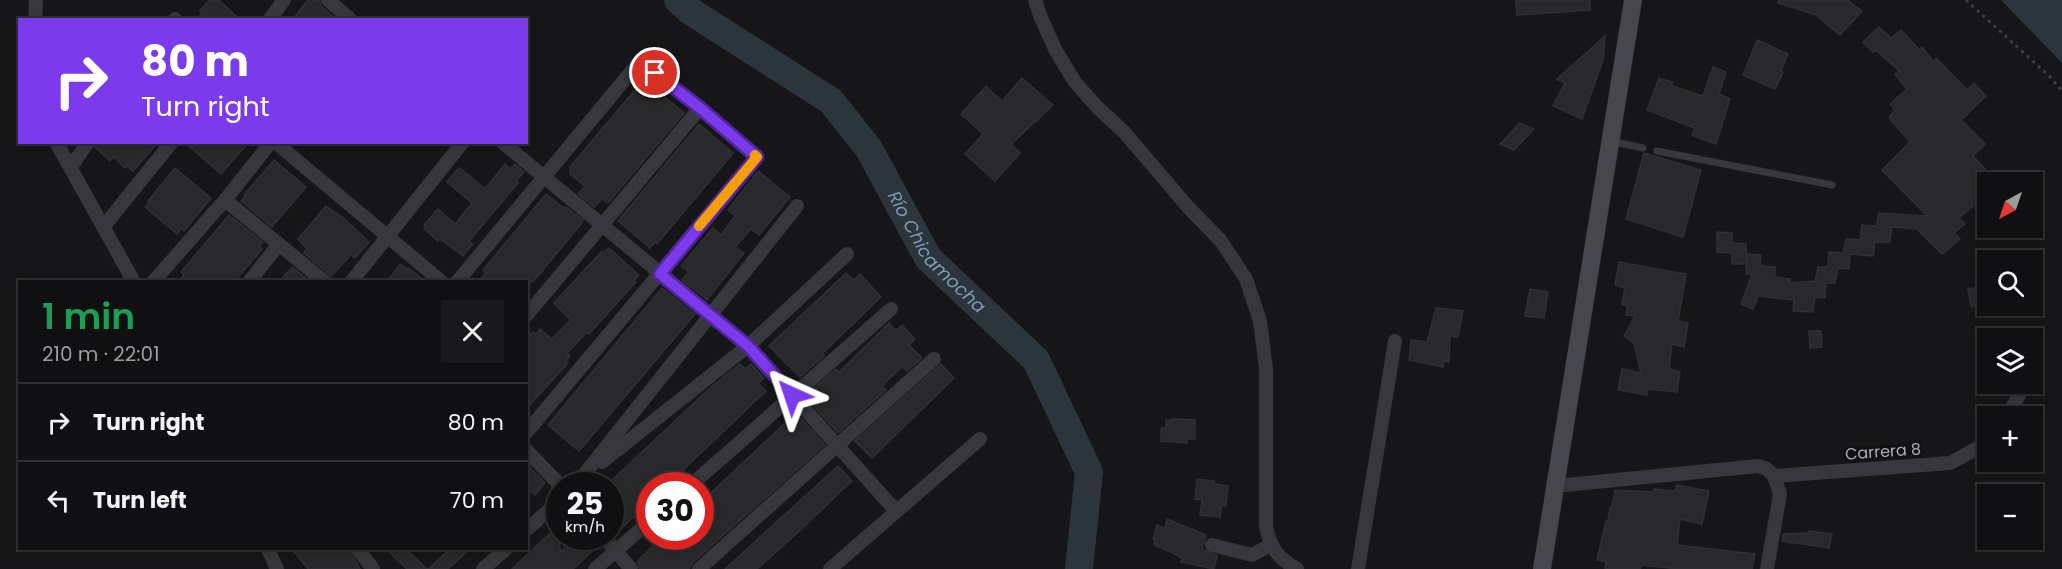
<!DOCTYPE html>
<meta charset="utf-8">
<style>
:root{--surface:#101012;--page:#19191b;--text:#f1f3f6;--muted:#9c9d9f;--line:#303032}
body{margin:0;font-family:Poppins,sans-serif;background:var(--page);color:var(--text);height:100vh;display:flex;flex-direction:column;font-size:22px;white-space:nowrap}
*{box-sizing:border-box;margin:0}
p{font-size:20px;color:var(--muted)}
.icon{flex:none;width:33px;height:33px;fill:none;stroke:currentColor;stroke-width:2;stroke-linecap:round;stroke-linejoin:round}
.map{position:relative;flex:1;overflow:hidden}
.sheet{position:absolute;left:18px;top:280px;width:510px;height:270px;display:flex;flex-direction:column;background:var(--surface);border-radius:0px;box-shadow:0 3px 9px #0003,0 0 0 2px var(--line)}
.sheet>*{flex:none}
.guide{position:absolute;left:18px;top:18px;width:510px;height:126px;border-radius:0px;box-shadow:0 3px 9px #0003,0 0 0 2px var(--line);background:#7c3aed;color:#fff;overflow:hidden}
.needle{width:39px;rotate:220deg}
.buttons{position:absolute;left:1977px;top:172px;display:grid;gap:12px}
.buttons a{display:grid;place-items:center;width:66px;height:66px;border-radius:0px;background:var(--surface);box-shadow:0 3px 9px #0003,0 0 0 2px var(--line);font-size:30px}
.speed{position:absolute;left:546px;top:472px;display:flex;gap:12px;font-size:30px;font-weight:700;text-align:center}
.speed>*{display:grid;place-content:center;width:78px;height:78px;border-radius:50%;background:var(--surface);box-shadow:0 3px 9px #0003,0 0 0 2px var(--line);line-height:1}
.speed small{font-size:15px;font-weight:400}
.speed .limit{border:9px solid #d22;background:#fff;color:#111}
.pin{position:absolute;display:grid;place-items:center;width:51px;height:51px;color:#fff;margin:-26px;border:3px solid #fff;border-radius:50%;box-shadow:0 2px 6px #0007}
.me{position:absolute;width:66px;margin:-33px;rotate:318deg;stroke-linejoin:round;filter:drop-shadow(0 0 4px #0008)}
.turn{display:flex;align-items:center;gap:21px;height:126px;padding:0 24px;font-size:27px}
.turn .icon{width:78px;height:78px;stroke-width:2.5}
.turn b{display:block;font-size:42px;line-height:51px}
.round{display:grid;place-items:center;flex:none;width:63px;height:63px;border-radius:0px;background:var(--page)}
.headline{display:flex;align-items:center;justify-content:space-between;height:102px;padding:0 24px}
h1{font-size:36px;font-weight:600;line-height:45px;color:#1e9e55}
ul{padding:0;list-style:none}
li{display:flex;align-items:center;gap:18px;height:78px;padding:0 24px;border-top:2px solid var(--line)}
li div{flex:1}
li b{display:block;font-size:22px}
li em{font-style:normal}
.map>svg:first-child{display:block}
.water{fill:#2c353c}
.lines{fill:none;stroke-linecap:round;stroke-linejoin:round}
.river{stroke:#2c353c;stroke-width:28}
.building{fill:#29292c;stroke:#303034;stroke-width:1.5}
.path{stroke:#3d3f44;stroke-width:3;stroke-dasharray:3 4.5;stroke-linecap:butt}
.lane{stroke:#37383d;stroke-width:7}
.street{stroke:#37383d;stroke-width:14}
.secondary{stroke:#45474d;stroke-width:18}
.route-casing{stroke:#51269a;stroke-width:15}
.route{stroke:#7c3aed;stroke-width:10}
.slow{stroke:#f59e0b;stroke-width:10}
.labels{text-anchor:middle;stroke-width:6;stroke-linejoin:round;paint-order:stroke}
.street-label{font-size:16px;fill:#a8adb8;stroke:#111113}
.water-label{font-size:18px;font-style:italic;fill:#7f9bb3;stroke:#111113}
</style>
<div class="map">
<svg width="2062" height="569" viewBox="0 0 2062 569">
<rect width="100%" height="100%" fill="#161618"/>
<!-- water -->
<polygon class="water" points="2001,0 2062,0 2062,63"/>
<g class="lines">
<!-- river -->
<path class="river" id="s1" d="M678,0L690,11L831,101L869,149L928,258L1036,360L1089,472L1079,569"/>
</g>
<!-- building -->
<g class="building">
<polygon points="209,0 219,0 240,20 196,20 202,13 200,11"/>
<polygon points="308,0 319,0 322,7 337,20 292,20"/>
<polygon points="1516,0 1590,0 1590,10 1517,15"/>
<polygon points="1778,0 1847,0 1862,11 1840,35 1816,15 1778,3"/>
<polygon points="1879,27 1891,38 1901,30 1919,49 1922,47 1934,62 1936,58 1967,90 1974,83 1986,96 1961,120 1985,144 1973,156 1985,169 1978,175 1988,186 1988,194 1959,218 1965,224 1954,233 1960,239 1942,254 1917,229 1892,227 1890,242 1875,242 1873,256 1850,254 1849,269 1838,268 1835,283 1826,283 1825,298 1815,297 1813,312 1793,311 1794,300 1758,296 1753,309 1741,304 1752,274 1746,274 1746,264 1732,264 1732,253 1717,252 1717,232 1732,233 1732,243 1746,244 1747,262 1747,254 1761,255 1760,266 1775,267 1775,277 1790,279 1790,283 1815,281 1818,267 1828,267 1829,252 1843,253 1846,239 1860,240 1862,225 1876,226 1879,213 1927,216 1882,170 1910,142 1889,118 1895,110 1890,104 1907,89 1895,74 1899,71 1877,51 1873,52 1863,42"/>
<polygon points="1605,36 1603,60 1582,119 1553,106 1565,83 1557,79"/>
<polygon points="1757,40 1788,54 1781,71 1783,72 1775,89 1743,75"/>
<polygon points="1713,67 1726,72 1719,94 1730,99 1716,144 1692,135 1695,128 1647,110 1659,78 1672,82 1672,86 1703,96"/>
<polygon points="1022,78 1053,105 1011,144 1020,153 995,181 965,154 983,134 961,114 986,86 1002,101"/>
<polygon points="644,79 684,113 608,203 602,199 594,207 578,194 585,186 570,174 570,167"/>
<polygon points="1520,123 1534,129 1514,150 1500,144"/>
<polygon points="699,124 733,153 657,244 655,242 650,248 618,221"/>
<polygon points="97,142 158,142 133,171 127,166 125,168 114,157 110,161 95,147"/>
<polygon points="184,142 249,142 221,174"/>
<polygon points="1644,153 1701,170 1683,237 1626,219"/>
<polygon points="274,160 306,187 272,227 241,201 245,197 244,195"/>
<polygon points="505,164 510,169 515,164 524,172 517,180 518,183 469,241 473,244 463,256 440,239 438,241 424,229 426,227 424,225 438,209 455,224 472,203 447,182 458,169 461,169 485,189"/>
<polygon points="175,168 211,198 184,231 181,229 177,234 145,207 150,202 148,201"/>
<polygon points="758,171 790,197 759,235 751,229 735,247 744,253 707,300 682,280 689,272 681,266 713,228 721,235 735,216 728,210"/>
<polygon points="546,194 564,208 566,207 583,220 581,224 533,282 478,282 486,273 483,270"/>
<polygon points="326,206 342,217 369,242 355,258 351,255 331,276 304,253 307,249 298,239"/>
<polygon points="229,215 263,242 259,246 262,249 234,282 178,282 184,275 181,272"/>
<polygon points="609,248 639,275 634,280 636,282 589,334 587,332 567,353 570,356 566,361 568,363 526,409 526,339 533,332 536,334 540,329 552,339 571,320 554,303 602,251 604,253"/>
<polygon points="1619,262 1686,274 1678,321 1688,323 1684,347 1672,344 1669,369 1680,372 1677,392 1648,389 1647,395 1618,390 1622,369 1641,373 1634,343 1624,336 1635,316 1626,315 1628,306 1622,305 1625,288 1615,285"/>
<polygon points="400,264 407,269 408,268 426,282 387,282"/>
<polygon points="292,267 311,282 279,282"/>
<polygon points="846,273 854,280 860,274 881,297 822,354 824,356 800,377 769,346"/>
<polygon points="1988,286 1988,305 1971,307 1968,289"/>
<polygon points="662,288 695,314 579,451 548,425"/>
<polygon points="1530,289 1548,292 1544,318 1525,316"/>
<polygon points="1436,308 1463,311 1458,337 1450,336 1449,362 1444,361 1443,367 1409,360 1411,340 1427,342"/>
<polygon points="889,323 896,331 902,325 915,339 909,345 922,358 907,371 902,367 882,386 886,390 838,433 809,401 815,393 812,390 836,369 839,372"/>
<polygon points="1809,331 1821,331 1822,347 1810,348"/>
<polygon points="740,364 745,369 751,364 755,368 764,378 758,384 766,391 666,486 650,486 650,502 614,535 610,531 610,482 711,387"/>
<polygon points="941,364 954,378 872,458 855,441"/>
<polygon points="796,413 825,445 693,562 689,569 640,569 637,562 662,537 700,537 700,503"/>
<polygon points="1172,419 1195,420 1195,439 1188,439 1187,443 1161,441 1161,428 1166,428 1166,420 1172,421"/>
<polygon points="526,463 545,483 535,495 526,487"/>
<polygon points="838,466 852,481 795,535 757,569 725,569"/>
<polygon points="1197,479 1214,481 1214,484 1228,486 1226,506 1222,505 1220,517 1200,515 1202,500 1195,499"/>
<polygon points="1677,485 1709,491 1702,524 1680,519 1677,545 1755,554 1752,569 1679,569 1641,565 1640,569 1605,569 1606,562 1597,560 1606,521 1608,521 1610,507 1612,507 1615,490 1653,492 1654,489 1675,491"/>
<polygon points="1167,519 1206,535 1202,549 1217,556 1214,569 1181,562 1182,558 1171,552 1154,545 1155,539 1153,539 1157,525 1165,528"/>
<polygon points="560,524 560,552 576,537 595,537 599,545 573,569 512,569"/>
<polygon points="1809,531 1832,534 1829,548 1782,541 1783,534 1808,533"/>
<polygon points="292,549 349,549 360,569 308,569"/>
<polygon points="386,549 406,549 427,569 407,569"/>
<polygon points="450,549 470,549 448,569 428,569"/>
</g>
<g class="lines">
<!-- path -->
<polyline class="path" points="1966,0 2049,76 2062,91"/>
<!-- lane -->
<g class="lane">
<polyline points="1610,141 1643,148"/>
<polyline points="1657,151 1832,185"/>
</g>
<!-- street -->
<g class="street">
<polyline points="328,0 351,20"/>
<path d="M1035,0L1041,18L1056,51L1075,82L1097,107L1124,132L1188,207L1221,241L1246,279L1260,321L1266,369V527C1271,549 1278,558 1297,569"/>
<polyline points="35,20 36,0"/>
<polyline points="174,20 175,19"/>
<polyline points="269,20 284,0"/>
<polyline points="56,142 134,282"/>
<polyline points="275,142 442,282"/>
<polyline points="502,142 748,346 896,511"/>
<polyline points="71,167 88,142"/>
<polyline points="225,200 325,282"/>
<polyline points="104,226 172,142"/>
<polyline points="153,282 225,200 271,142"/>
<polyline points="249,282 279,244"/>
<polyline points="351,282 463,142"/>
<polyline points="457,282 640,61 700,108 757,157 526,433"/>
<polyline points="526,316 700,108"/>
<polyline points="2007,417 2025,384"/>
<polyline points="526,450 561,486"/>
<polyline points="602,462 748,346 847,254"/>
<polyline points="1774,476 1950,463 1978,448 1988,438"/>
<polyline points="575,486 797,206"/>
<polyline points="690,486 891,309"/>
<polyline points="1555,486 1758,466 1767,469 1774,476 1780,494 1767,569"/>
<polyline points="526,530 560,501"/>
<polyline points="604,537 631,569"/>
<polyline points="1212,545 1252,555 1270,545"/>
<polyline points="268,549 277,569"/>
<polyline points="358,549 373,569"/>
<polyline points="483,569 506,549"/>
<polyline points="595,569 650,521"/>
<polyline points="699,569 934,359"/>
<polyline points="830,569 980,439"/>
<polyline points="1358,569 1395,341"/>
</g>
<!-- secondary -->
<polyline class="secondary" points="1542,569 1633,0"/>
</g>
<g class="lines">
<defs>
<polyline id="route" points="655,73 700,108 757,157 660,274 748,346 792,395"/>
</defs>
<!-- route casing -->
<use href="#route" class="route-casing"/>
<!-- route -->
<use href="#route" class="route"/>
<!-- slow -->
<polyline class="slow" points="699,226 757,157 755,155"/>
</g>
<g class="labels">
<!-- street labels -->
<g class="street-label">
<text transform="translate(1883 451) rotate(-4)" y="6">Carrera 8</text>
</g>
<!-- water labels -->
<g class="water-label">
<text dy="6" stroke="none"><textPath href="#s1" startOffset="369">Río Chicamocha</textPath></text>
</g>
</g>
</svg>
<div class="buttons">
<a><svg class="needle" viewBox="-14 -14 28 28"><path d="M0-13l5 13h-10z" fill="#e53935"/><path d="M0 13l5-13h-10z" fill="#9c9d9f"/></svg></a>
<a><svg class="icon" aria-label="search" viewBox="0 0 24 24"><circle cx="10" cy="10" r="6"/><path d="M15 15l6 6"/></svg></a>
<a><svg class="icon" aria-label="layers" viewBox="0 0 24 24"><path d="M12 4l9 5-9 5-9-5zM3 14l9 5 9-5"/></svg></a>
<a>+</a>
<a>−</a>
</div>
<div class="speed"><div>25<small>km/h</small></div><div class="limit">30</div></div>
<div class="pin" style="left:655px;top:73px;background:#d93025"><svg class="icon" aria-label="arrive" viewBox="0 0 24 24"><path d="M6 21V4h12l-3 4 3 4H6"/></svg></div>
<svg class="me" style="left:792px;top:395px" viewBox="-20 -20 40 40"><path d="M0-17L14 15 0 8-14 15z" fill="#7c3aed" stroke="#fff" stroke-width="4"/></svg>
<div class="guide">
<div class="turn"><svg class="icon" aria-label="right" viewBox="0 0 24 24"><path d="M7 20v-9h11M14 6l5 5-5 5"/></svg><div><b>80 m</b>Turn right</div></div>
</div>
<section class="sheet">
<div class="headline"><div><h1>1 min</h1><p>210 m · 22:01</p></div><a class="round"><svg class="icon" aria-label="close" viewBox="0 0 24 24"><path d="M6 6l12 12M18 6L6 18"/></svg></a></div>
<ul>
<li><svg class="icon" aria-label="right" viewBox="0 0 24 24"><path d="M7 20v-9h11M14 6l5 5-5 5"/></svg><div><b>Turn right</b></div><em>80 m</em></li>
<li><svg class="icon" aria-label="left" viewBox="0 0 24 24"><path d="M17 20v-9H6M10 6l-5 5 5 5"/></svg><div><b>Turn left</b></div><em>70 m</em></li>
</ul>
</section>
</div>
